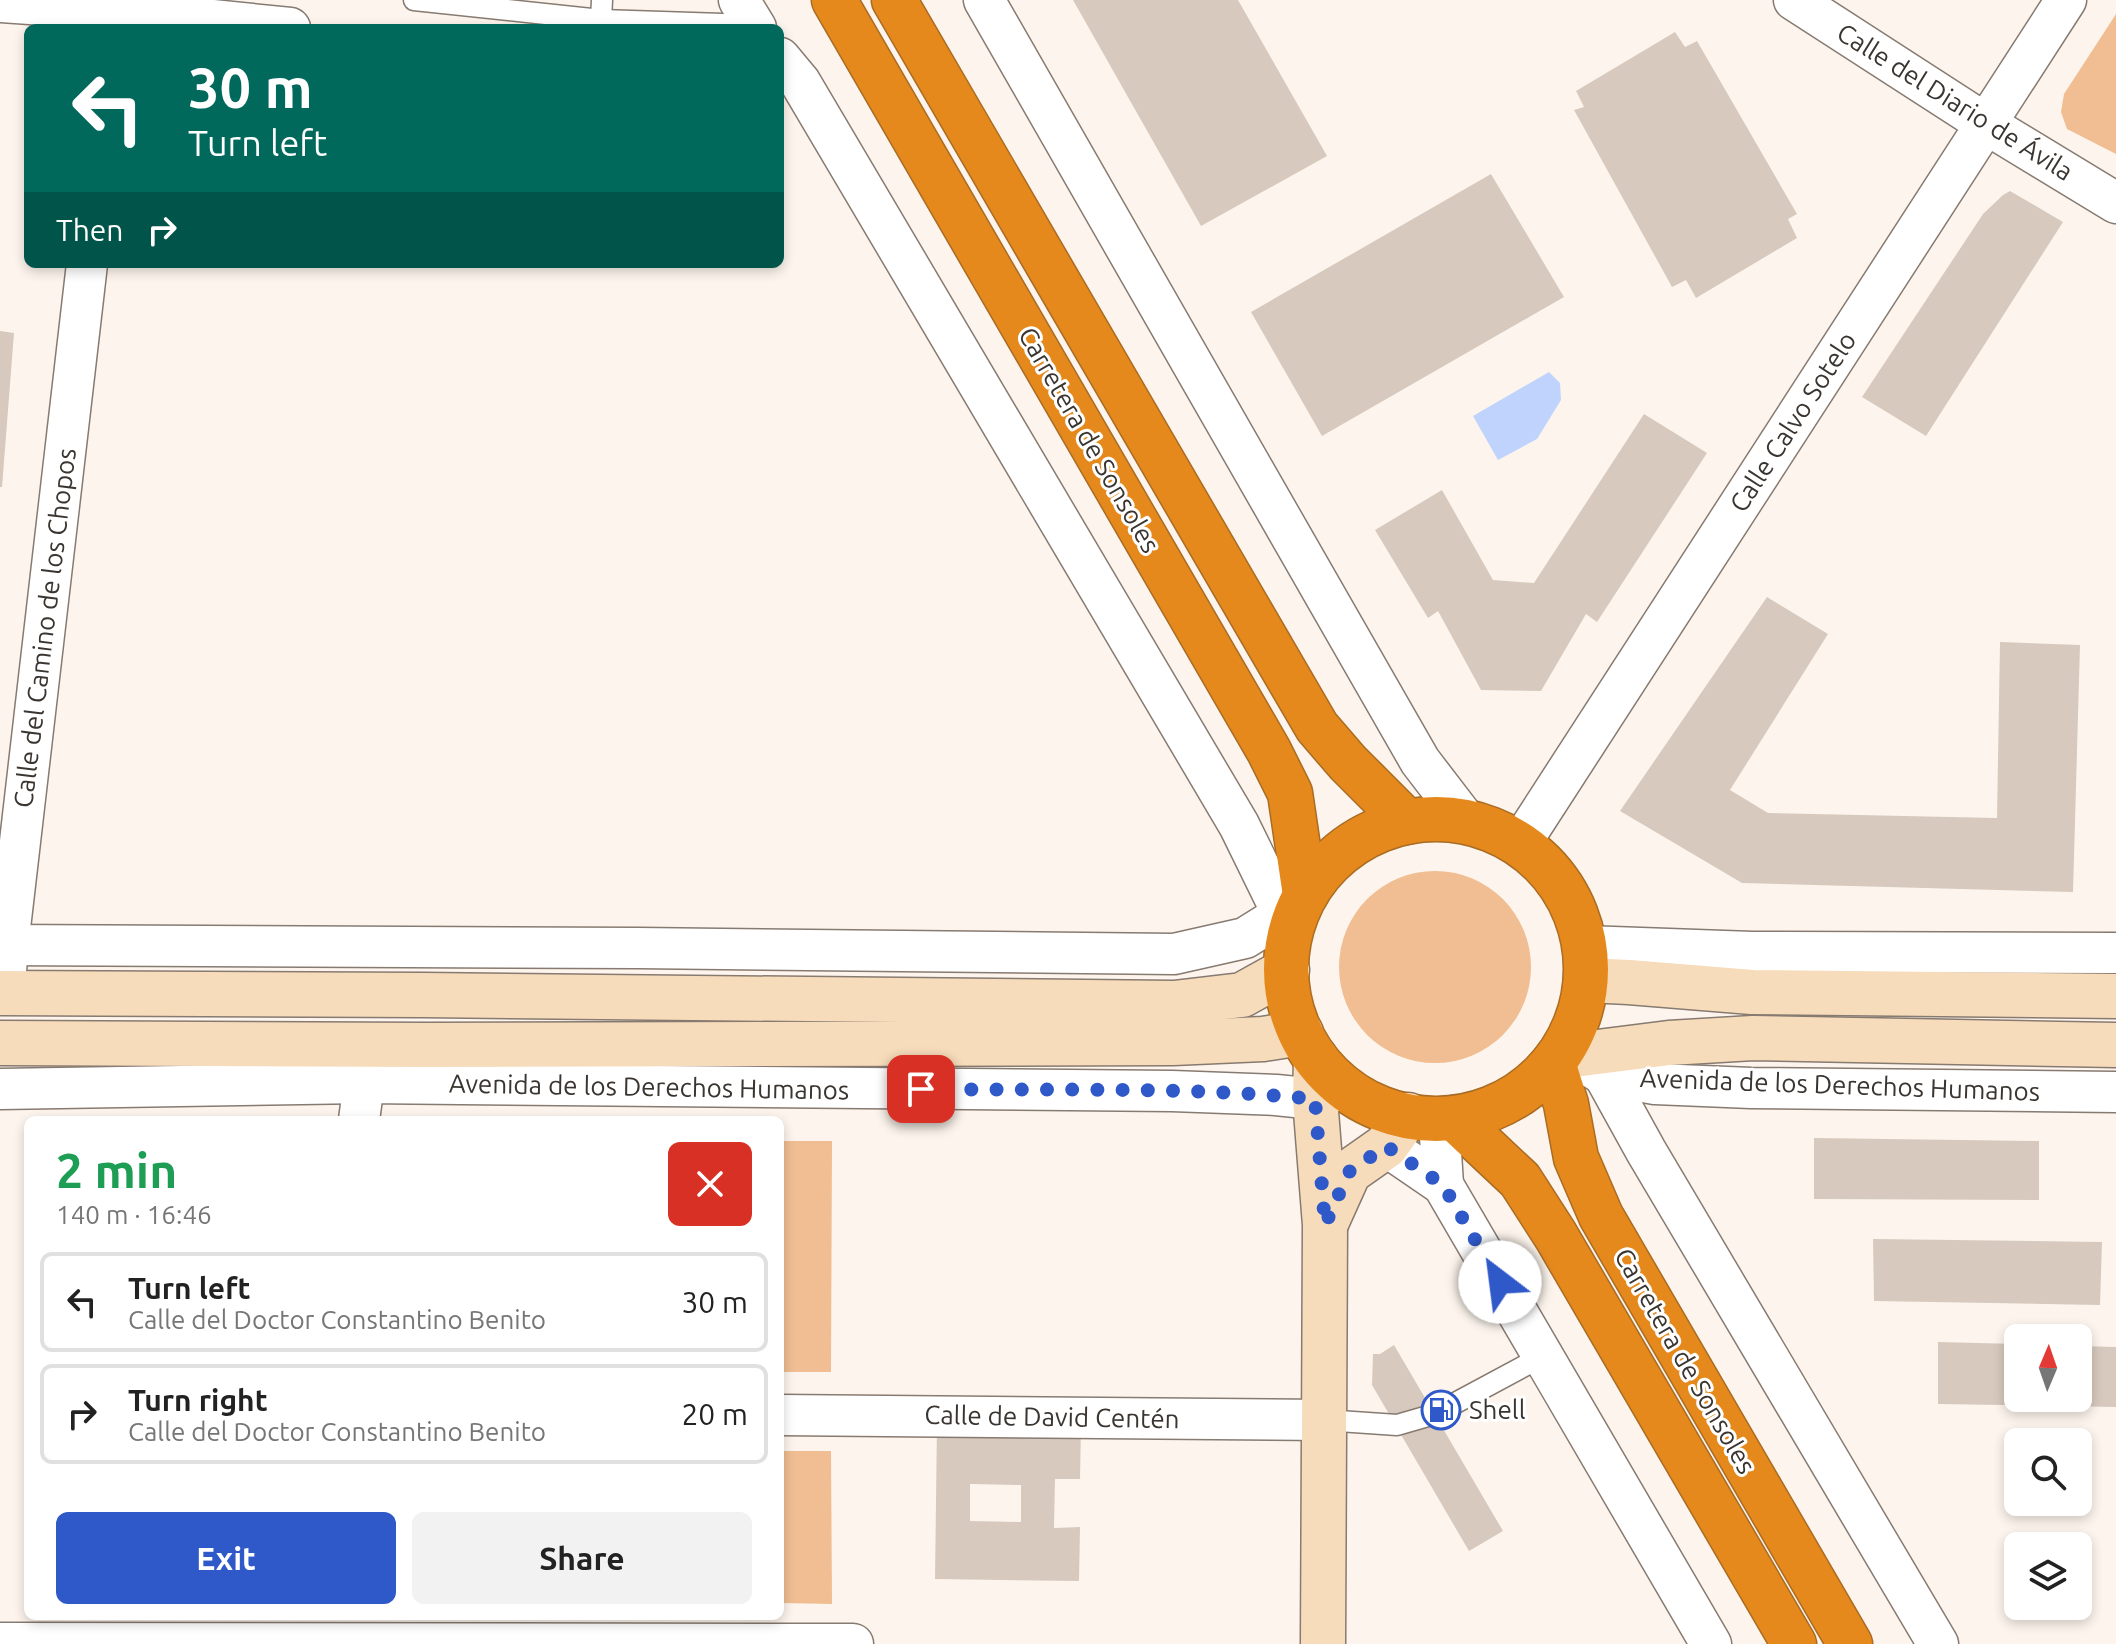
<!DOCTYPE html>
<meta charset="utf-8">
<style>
:root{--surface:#fff;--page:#f2f2f2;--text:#222;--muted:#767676;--line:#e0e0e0;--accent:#2f59c9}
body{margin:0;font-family:Ubuntu,sans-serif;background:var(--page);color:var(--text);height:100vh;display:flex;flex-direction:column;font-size:30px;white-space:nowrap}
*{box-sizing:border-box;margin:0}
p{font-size:26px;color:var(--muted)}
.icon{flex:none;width:44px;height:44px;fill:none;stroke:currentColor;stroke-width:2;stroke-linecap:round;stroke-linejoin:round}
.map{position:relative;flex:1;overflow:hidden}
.drawer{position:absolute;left:24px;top:1116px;width:760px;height:504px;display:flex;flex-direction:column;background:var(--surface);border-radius:12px;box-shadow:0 4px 12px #0003}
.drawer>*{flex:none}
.top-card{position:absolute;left:24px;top:24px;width:760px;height:244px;border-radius:12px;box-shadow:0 4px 12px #0003;background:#00695c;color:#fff;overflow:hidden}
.needle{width:52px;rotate:2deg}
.controls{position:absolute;left:2004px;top:1324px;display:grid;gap:16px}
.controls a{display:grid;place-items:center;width:88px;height:88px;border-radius:12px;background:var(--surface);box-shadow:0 4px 12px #0003;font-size:40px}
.pin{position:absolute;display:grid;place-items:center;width:68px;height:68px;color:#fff;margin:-34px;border-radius:16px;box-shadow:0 4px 12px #0006}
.me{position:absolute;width:88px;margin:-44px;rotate:330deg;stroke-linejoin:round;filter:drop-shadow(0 0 6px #0008)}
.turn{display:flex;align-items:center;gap:28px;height:168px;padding:0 32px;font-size:36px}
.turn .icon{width:104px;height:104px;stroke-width:2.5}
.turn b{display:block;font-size:56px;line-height:68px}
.then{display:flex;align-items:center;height:76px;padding:0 32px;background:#0003;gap:16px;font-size:30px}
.round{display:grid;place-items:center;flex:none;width:84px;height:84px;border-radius:12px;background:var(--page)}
.summary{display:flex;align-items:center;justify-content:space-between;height:136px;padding:0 32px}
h1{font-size:48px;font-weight:700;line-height:60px;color:#1e9e55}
.action{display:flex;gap:16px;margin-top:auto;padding:16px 32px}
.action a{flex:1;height:92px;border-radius:12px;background:var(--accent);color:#fff;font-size:32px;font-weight:700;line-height:92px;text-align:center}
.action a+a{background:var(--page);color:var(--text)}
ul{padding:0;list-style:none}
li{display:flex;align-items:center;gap:24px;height:100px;margin:0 16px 12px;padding:0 16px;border:4px solid var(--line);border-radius:12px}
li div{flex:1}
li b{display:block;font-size:30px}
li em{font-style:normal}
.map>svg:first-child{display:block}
.green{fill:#f0be92}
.water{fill:#bfd3fc}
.building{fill:#d7c9bd;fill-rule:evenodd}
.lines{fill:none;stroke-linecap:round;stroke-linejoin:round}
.lane-casing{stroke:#877a70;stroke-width:23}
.street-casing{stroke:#877a70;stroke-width:43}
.secondary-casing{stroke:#877a70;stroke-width:47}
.highway-casing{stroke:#a96c24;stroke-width:47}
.lane{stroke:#fff;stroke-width:20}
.street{stroke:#fff;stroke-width:40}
.secondary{stroke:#f7dcbb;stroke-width:44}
.highway{stroke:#e5891d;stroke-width:44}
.route{stroke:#2f59c9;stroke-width:14;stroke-dasharray:0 25.2}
.labels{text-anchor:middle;stroke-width:6;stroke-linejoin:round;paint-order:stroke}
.street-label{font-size:26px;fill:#3a3530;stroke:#fff}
.poi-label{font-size:26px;fill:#3a3530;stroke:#fff;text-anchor:start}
</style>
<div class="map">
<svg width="2116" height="1644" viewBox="0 0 2116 1644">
<rect width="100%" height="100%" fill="#fdf5ed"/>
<!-- green -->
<g class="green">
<polygon points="2116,14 2116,154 2067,129 2061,112 2064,94"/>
<circle cx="1435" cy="967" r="96"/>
<polygon points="780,1141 832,1141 831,1372 780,1372"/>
<polygon points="780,1451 831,1451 832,1604 780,1603"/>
</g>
<!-- water -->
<polygon class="water" points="1549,372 1560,383 1561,400 1537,439 1498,460 1473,416"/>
<!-- building -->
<g class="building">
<polygon points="1073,0 1238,0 1327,156 1201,226"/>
<polygon points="1675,32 1685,47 1697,41 1797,214 1788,219 1797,238 1696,298 1686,280 1672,287 1574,110 1584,107 1576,91"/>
<polygon points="1491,174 1564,297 1322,436 1251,312"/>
<polygon points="2010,191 2063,222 1926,436 1862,397 1983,214 2003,195"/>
<polygon points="0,331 14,333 2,487 0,487"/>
<polygon points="1644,414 1707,453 1597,622 1586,614 1541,691 1481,690 1438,611 1428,618 1375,530 1442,490 1493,580 1534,583"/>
<polygon points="1767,597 1828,634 1730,790 1768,813 1997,818 2000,642 2080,645 2073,892 1742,883 1620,811"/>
<polygon points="1814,1138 2039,1141 2039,1200 1814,1199"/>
<polygon points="1873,1239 2102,1242 2100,1305 1874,1301"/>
<polygon points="1938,1342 2018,1344 2018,1398 2078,1398 2078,1346 2116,1347 2116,1407 1938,1404"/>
<polygon points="1394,1345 1503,1531 1469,1551 1372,1385 1373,1354 1380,1354"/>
<path d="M937,1424L1081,1426L1080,1479H1055L1054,1528L1080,1527L1079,1581L935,1579ZM970,1484L1021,1485V1522L970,1521Z"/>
</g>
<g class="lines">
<defs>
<g id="lane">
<polyline points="414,0 601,20 602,0"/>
<polyline points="601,20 753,25"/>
<polyline points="1324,1420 1397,1425 1435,1414 1543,1356"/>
</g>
<g id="street">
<polyline points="739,0 756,28"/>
<polyline points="984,0 1420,761 1466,821"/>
<polyline points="1794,0 1986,124 2116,203"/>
<polyline points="0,2 117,10 290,28"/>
<polyline points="780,58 800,82 1239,825 1291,931"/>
<polyline points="1520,844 2066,0"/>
<polyline points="0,945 638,948 1174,954 1245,938 1301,903"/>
<polyline points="1585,946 1752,952 2116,953"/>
<polyline points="6,971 8,945 87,264"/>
<polyline points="1574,1032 1604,1075 1646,1151 1938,1644"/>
<polyline points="1591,1067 1604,1075 1655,1084 1751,1088 2116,1092"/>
<polyline points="0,1089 364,1083 1172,1091 1276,1095 1315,1099 1344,1087"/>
<polyline points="359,1120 364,1083"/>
<polyline points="1439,1120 1443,1185"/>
<polyline points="1386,1146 1443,1185 1711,1644"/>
<polyline points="780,1415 1324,1420"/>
<polyline points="0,1643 853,1644"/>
</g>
<g id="secondary">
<polyline points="1587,980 1629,982 1752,992 2116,996"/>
<polyline points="0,993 423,995 1174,1003 1242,995 1287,970"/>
<polyline points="0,1043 427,1045 1173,1043 1263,1039 1301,1033"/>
<polyline points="1558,1057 1669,1043 1753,1038 2116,1045"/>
<polyline points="1316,1059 1315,1099 1325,1225 1323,1644"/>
<polyline points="1326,1223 1349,1172 1386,1146 1408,1115"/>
</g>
<g id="highway">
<polyline points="834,0 1269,751 1290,793 1305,895"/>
<polyline points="894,0 1317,727 1348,763 1407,822"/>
<circle cx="1436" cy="969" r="150"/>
<polyline points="1553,1063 1566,1104 1576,1158 1601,1216 1850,1644"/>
<polyline points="1454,1118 1520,1180 1556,1236 1794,1644"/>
</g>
</defs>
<!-- lane casing -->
<use href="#lane" class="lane-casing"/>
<!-- street casing -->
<use href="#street" class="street-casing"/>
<!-- secondary casing -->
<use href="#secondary" class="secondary-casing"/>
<!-- highway casing -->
<use href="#highway" class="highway-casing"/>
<!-- lane -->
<use href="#lane" class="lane"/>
<!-- street -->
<use href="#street" class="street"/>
<!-- secondary -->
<use href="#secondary" class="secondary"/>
<!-- highway -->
<use href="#highway" class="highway"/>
</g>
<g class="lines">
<!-- route -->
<path class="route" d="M921,1089C1052,1091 1185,1086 1315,1099L1325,1225L1349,1172L1386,1146L1443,1185L1500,1282"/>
</g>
<!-- icons -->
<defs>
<symbol id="fuel-ring" viewBox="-11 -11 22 22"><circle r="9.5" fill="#fff" stroke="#2f59c9" stroke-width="1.5"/><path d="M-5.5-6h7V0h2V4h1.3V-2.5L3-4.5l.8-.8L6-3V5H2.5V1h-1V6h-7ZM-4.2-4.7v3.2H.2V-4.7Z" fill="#2f59c9"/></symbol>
</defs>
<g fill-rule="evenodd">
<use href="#fuel-ring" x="1419" y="1388" width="44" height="44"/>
</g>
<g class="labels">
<!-- street labels -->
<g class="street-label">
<text transform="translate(1955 102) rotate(32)" y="9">Calle del Diario de Ávila</text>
<text transform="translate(1793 422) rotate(-57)" y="9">Calle Calvo Sotelo</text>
<text transform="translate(1089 440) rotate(60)" y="9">Carretera de Sonsoles</text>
<text transform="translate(45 628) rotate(-83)" y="9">Calle del Camino de los Chopos</text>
<text transform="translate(1840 1085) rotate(2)" y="9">Avenida de los Derechos Humanos</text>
<text transform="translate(649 1087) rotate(1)" y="9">Avenida de los Derechos Humanos</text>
<text transform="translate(1685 1361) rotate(60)" y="9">Carretera de Sonsoles</text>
<text transform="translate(1052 1417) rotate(1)" y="9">Calle de David Centén</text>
</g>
<!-- poi labels -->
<g class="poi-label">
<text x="1469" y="1419">Shell</text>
</g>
</g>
</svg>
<div class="controls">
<a><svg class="needle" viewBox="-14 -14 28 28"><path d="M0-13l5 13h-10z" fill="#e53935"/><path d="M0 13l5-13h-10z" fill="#767676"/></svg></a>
<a><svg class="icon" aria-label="search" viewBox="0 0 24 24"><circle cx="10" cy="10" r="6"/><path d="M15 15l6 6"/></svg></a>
<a><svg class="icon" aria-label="layers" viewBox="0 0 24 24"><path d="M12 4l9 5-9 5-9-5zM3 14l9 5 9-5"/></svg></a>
</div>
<div class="pin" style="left:921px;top:1089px;background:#d93025"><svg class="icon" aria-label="arrive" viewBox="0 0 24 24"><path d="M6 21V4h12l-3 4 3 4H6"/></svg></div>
<svg class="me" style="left:1500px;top:1282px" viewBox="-20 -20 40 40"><circle r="19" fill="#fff"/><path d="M0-13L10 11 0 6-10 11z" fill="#2f59c9"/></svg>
<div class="top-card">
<div class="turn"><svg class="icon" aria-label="left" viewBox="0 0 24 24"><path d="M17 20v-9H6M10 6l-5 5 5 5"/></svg><div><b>30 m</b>Turn left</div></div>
<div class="then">Then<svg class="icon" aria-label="right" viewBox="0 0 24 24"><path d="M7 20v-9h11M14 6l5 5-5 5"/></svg></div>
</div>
<section class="drawer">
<div class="summary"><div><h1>2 min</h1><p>140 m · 16:46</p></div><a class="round" style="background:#d93025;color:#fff"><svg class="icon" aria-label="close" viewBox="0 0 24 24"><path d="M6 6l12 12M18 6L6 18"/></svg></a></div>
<ul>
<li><svg class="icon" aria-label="left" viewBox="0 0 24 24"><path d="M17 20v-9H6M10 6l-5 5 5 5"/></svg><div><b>Turn left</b><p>Calle del Doctor Constantino Benito</p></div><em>30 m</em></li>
<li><svg class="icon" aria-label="right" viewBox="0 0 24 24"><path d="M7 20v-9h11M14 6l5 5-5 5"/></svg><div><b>Turn right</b><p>Calle del Doctor Constantino Benito</p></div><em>20 m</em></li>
</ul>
<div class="action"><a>Exit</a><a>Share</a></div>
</section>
</div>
